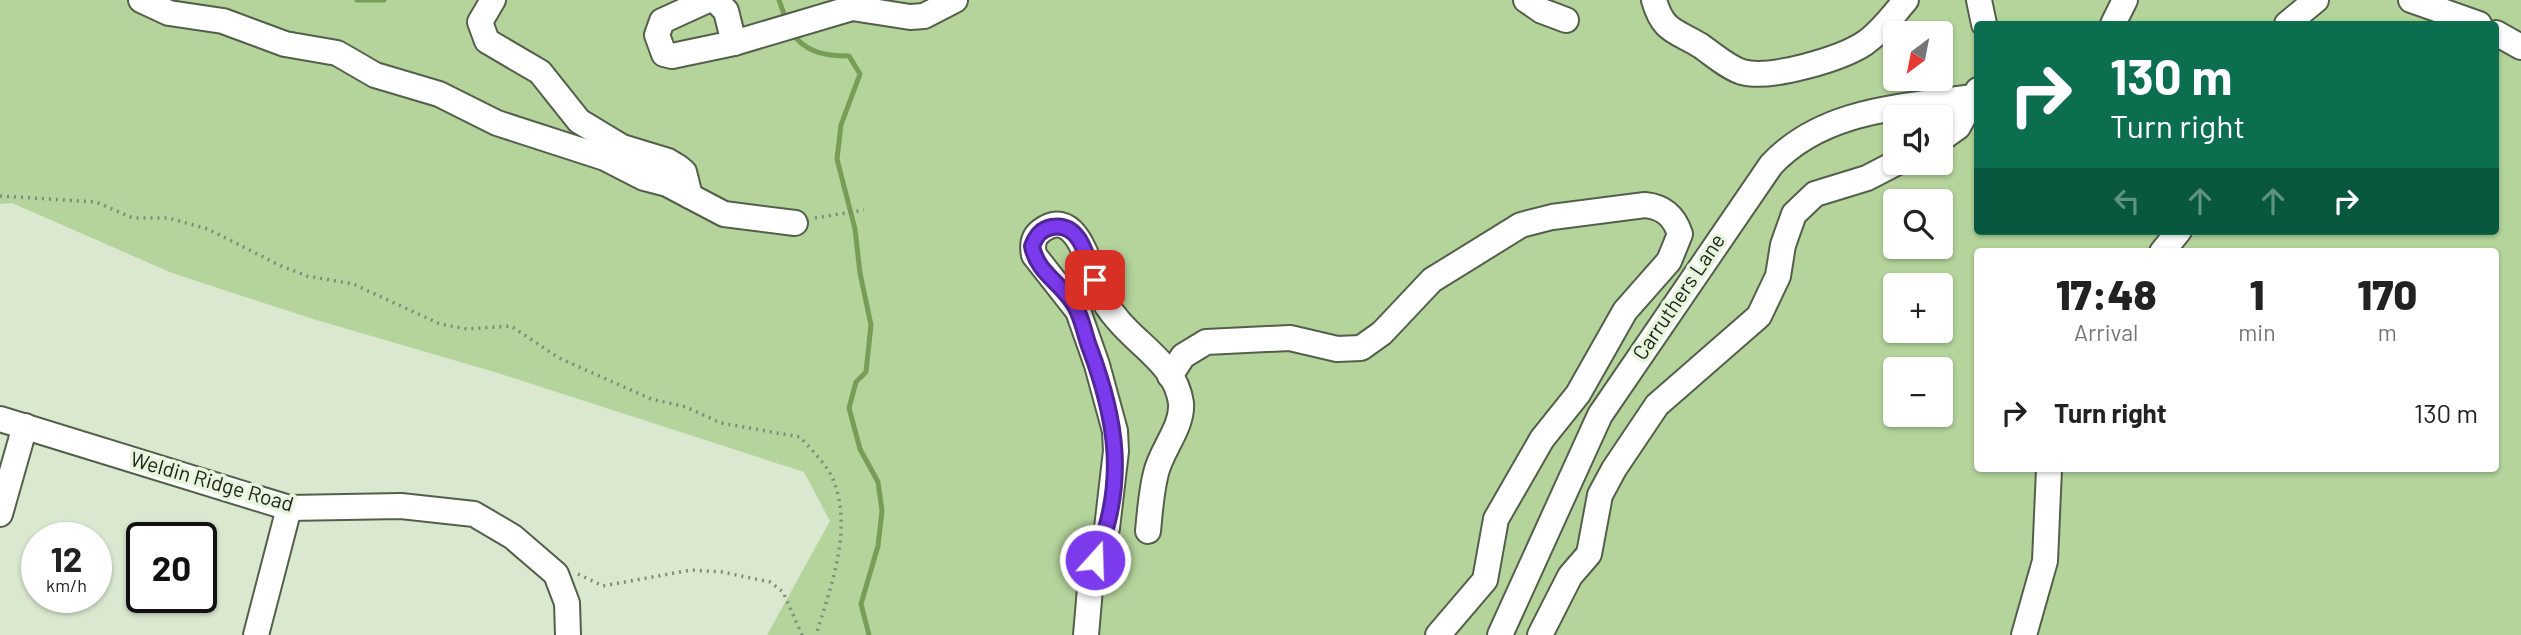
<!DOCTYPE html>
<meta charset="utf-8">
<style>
:root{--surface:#fff;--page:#f2f2f2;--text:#222;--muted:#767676}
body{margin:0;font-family:Barlow,sans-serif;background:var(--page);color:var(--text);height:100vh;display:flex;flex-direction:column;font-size:26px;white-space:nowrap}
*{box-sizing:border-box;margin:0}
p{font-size:23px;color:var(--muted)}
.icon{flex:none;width:38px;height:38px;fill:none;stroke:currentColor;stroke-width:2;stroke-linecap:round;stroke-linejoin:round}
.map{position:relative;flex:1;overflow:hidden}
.panel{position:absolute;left:1974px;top:248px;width:525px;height:224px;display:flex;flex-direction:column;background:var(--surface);border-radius:7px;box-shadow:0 2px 5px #0004}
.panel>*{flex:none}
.hud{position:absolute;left:1974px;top:21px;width:525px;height:214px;border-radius:7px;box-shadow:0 2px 5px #0004;background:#0b6e4f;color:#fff;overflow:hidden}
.needle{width:46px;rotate:212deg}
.buttons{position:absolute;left:1883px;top:21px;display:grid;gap:14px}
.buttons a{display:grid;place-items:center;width:70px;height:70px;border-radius:7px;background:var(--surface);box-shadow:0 2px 5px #0004;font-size:35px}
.speed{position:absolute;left:21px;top:522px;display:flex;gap:14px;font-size:35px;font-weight:700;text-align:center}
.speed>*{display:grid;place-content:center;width:91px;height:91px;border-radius:50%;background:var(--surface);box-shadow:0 2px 5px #0004;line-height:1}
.speed small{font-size:18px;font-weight:400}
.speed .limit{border:4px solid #111;border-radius:10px;background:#fff;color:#111}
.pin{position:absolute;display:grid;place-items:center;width:60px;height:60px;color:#fff;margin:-30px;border-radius:14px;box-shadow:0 4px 10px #0006}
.me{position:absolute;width:77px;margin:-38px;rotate:20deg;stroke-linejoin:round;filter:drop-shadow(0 0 5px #0008)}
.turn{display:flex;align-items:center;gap:24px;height:147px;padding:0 21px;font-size:32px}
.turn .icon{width:91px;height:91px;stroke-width:2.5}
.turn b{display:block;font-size:49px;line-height:60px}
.lanes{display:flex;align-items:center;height:66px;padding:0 21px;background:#0003;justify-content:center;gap:35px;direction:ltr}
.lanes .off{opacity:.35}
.eta{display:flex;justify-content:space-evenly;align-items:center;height:119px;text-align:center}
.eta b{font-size:42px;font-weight:800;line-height:49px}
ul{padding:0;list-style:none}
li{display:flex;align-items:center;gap:21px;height:91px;padding:0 21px}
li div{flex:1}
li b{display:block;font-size:26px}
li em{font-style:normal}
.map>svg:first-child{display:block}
.green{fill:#b4d49b;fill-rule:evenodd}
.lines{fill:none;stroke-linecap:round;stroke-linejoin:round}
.stream{stroke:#779d56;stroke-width:5}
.minor-casing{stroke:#535f4a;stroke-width:28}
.path{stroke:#818a79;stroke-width:3.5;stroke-dasharray:2 5;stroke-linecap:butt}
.minor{stroke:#fff;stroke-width:24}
.route-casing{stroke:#51269a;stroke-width:18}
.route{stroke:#7c3aed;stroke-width:12}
.labels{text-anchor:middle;stroke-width:7;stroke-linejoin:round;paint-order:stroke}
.street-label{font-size:21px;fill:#20251c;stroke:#e7f5dd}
</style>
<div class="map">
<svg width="2521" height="635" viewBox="0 0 2521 635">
<rect width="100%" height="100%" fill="#dae8d0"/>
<!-- green -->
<path class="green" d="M0,0H2521V635H767L830,521L804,472L498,373L313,319L172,273L12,203L0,204ZM1978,24H2496V231H1978ZM1895,33H1941V79H1895ZM1895,117H1941V163H1895ZM1895,201H1941V247H1895ZM1978,252H2496V469H1978ZM1895,285H1941V331H1895ZM1895,369H1941V415H1895Z"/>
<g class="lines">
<!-- stream -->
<g class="stream">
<polyline points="357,0 384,0"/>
<polyline points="779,0 786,20"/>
<path d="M791,32C806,53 825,56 849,56L860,74L841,125L837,159L855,229L860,273L871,325L866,372L856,382L849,408L860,449L878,482L882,511L878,546L861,604L869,635"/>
</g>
<defs>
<g id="minor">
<polyline points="141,0 169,13 223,21 285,44 337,53 375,75 439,94 497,123 605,158 644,178 667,184 724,214 795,223"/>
<polyline points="493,0 480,22 487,41 540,72 579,121 622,147 668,161 678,167 684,172 690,196"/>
<polyline points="708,0 662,21 657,35 664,54 672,56 734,43 852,8 910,17 924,16 955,0"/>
<polyline points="715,0 726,11 734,43"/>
<polyline points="1526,0 1542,11 1566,20"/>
<path d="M1654,0C1663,32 1675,30 1701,46C1714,55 1727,67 1742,72C1770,80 1841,59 1865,43C1882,31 1893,15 1906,0"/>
<polyline points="1979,0 1984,24"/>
<polyline points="2411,0 2479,24"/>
<polyline points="2113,24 2125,0"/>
<polyline points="2287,24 2316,0"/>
<polyline points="2496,33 2521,47"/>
<polyline points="1941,139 1958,127 1978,90"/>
<polyline points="2162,252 2179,231"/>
<path d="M1170,376L1183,356L1206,342L1290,338L1337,349L1361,348L1382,333L1432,280L1521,225L1552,217L1645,205C1664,207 1674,216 1680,234L1669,261L1625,311L1578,394L1542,439L1496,519L1485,580L1438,635"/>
<polyline points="0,419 289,508 401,506 474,514 513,537 556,574 567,603 568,635"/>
<polyline points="0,514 25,426"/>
<polyline points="256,635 289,508"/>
<path d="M1086,635L1091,577L1107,528L1116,451L1115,431L1097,365L1078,311L1034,255C1032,245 1033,237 1041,231C1079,203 1091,275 1100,293C1104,303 1111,312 1118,320C1140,347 1176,365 1181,403C1183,427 1161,450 1156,473C1151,492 1150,512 1148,531"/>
<path d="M1500,635L1600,415L1771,165C1824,108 1905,107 1978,96"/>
<polyline points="1540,635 1570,576 1589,554 1600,495 1614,469 1657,405 1759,316 1778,276 1783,245 1794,214 1815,194 1867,178 1896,163"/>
<polyline points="2024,635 2045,561 2049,469"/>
</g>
</defs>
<!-- minor casing -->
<use href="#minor" class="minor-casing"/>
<!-- path -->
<g class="path">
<path d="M0,196L96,202L133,218H168L208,229L279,265L307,276L353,284L440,324L467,329L511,326L559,358L651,399L686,407L721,423L800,437C811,449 823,461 831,475C855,525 831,586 816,635"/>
<polyline points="815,218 864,210"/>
<polyline points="578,574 603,586 691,570 722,572 770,582 783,592 802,635"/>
</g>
<!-- minor -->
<use href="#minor" class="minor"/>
</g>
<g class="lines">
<defs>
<path id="route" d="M1095,280C1087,260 1082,222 1052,227C1041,229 1036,236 1032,246C1037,273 1062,283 1075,306C1082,318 1084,332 1089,346C1117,420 1127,484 1095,560"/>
</defs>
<!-- route casing -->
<use href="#route" class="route-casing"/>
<!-- route -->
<use href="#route" class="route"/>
</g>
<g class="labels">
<!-- street labels -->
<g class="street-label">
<text transform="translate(1679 297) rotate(-56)" y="7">Carruthers Lane</text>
<text transform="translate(212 482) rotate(16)" y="7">Weldin Ridge Road</text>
</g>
</g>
</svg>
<div class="buttons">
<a><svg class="needle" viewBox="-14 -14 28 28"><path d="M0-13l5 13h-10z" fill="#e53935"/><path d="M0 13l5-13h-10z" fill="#767676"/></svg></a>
<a><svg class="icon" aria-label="sound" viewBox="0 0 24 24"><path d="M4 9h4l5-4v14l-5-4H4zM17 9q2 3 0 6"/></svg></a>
<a><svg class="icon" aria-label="search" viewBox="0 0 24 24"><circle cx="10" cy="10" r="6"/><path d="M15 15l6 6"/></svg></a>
<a>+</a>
<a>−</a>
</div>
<div class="speed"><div>12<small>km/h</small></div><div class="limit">20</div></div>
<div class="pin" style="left:1095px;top:280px;background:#d93025"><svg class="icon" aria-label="arrive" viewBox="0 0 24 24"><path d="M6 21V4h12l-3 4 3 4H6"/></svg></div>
<svg class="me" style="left:1095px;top:560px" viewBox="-20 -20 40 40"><circle r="17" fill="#7c3aed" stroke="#fff" stroke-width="3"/><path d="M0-11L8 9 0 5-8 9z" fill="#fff"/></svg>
<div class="hud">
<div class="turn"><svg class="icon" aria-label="right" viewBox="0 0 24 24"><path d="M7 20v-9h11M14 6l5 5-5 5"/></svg><div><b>130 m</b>Turn right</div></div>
<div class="lanes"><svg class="icon off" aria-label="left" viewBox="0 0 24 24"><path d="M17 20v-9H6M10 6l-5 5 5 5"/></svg><svg class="icon off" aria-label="ahead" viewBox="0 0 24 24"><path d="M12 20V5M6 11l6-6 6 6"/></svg><svg class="icon off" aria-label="ahead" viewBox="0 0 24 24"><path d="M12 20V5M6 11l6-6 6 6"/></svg><svg class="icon" aria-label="right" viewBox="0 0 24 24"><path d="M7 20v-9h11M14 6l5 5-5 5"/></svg></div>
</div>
<section class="panel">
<div class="eta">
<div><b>17:48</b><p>Arrival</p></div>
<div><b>1</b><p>min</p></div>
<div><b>170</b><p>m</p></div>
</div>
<ul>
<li><svg class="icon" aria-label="right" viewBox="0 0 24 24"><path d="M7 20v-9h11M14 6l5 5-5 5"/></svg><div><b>Turn right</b></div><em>130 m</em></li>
</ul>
</section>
</div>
